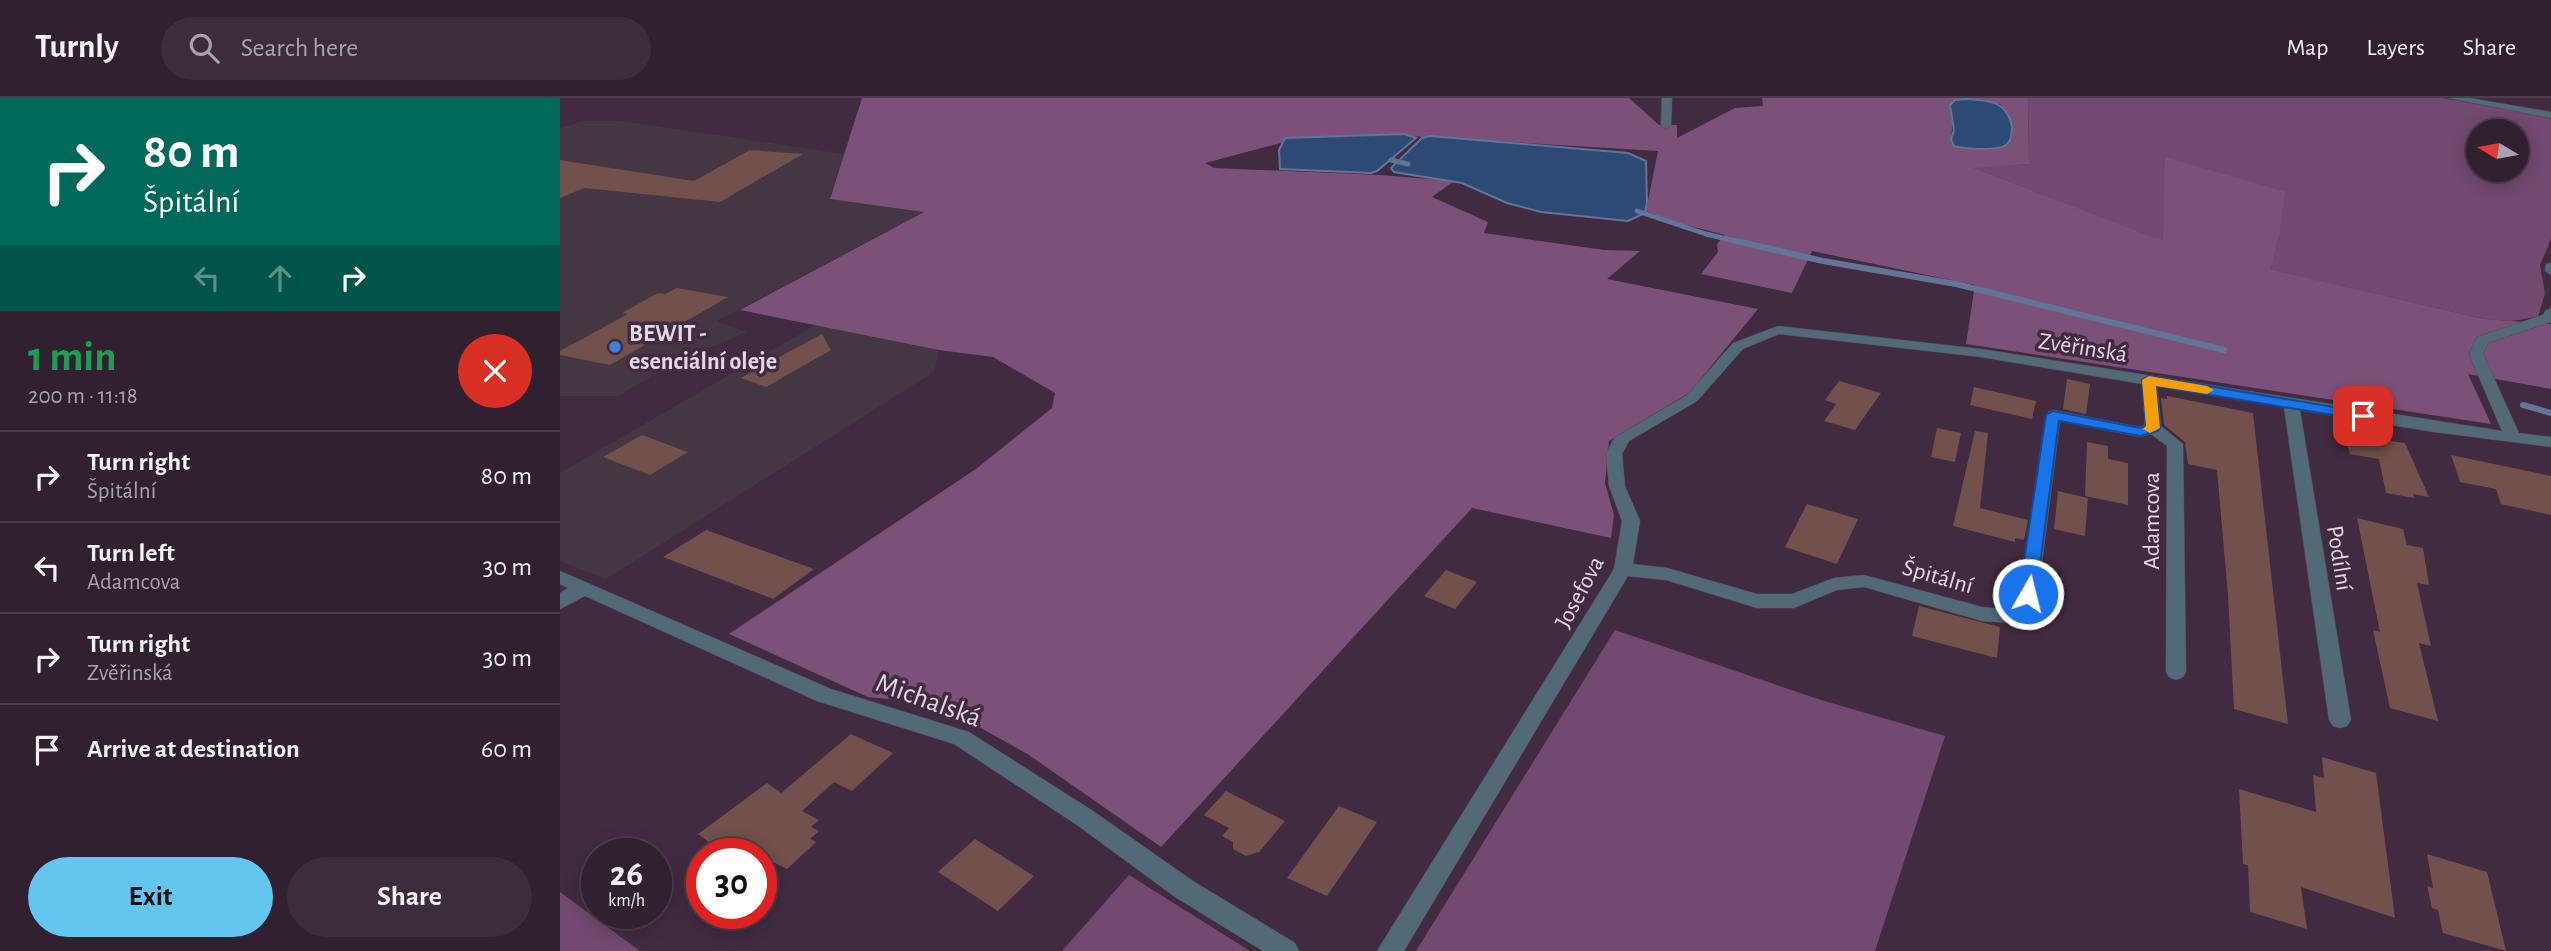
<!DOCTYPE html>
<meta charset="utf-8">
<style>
:root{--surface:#312030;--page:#3d2d3c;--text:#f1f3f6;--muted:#a8a3ab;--line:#4c3e4c;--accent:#64c5ee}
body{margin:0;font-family:"Alegreya Sans",sans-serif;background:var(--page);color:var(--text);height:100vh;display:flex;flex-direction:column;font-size:26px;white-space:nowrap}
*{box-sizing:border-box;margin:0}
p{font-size:23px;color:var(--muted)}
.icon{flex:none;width:38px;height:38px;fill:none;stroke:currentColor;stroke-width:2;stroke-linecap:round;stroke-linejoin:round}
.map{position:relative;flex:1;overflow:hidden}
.details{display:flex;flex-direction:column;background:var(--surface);width:560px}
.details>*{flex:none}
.guide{background:#00695c;color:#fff;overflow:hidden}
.needle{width:46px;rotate:280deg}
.buttons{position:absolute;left:1906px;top:21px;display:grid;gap:14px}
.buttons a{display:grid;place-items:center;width:63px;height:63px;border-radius:50%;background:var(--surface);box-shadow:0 4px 18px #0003,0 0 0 2px var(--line);font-size:35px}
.speed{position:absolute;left:21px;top:740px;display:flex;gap:14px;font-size:35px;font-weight:700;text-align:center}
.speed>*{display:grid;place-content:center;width:91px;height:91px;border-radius:50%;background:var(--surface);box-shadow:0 4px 18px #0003,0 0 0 2px var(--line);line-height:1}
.speed small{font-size:18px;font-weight:400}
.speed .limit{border:10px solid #d22;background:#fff;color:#111}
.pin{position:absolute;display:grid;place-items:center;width:60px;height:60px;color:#fff;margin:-30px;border-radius:14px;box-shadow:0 4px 10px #0006}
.me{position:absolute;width:77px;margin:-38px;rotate:8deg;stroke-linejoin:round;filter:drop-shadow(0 0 5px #0008)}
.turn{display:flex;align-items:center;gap:24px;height:147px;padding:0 28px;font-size:32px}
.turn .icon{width:91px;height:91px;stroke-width:2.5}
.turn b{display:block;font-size:49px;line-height:60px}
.lanes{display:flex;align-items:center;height:66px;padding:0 28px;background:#0003;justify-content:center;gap:35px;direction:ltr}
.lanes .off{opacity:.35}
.round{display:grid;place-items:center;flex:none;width:74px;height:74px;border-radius:37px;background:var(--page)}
.headline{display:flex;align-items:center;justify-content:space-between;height:119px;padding:0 28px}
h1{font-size:42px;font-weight:600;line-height:52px;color:#1e9e55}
.action{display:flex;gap:14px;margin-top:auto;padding:14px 28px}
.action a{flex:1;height:80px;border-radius:42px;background:var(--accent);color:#111;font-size:28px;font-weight:600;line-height:80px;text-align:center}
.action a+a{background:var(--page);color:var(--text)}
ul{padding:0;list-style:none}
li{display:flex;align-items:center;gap:21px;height:91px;padding:0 28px;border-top:2px solid var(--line)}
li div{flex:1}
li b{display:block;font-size:26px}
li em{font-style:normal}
header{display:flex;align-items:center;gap:42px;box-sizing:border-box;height:98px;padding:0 35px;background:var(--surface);border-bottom:2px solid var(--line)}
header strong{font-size:33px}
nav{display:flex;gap:38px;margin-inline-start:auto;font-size:24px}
.search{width:490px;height:63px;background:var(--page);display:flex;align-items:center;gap:18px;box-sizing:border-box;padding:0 24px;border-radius:38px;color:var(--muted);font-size:26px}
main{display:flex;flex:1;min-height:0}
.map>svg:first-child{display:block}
.industrial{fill:#453643}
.green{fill:#724970;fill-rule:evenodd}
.forest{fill:#7c5179;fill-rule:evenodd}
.water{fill:#2d4a75;stroke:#647496;stroke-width:2}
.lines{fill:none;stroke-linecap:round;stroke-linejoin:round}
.stream-far1{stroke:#647496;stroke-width:5}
.stream{stroke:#647496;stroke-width:6}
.building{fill:#72504c}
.street-casing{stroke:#5b475a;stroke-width:1}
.street{fill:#526978;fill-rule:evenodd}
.route{fill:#1a73e8;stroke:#114b97;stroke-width:2}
.slow{fill:#f59e0b}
.shop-dot{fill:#3f7fe0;stroke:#412b40;stroke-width:2.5}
.labels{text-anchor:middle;stroke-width:7;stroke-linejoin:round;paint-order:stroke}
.poi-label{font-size:24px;font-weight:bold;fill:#e6d7e4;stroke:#412b40;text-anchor:start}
.street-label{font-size:24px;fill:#e6d7e4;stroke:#412b40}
.near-street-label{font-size:28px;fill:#e6d7e4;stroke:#412b40}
</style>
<header>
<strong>Turnly</strong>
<div class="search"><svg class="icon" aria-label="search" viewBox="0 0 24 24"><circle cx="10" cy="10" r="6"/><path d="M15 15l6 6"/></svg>Search here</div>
<nav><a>Map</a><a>Layers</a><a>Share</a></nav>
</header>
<main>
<section class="details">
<div class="guide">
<div class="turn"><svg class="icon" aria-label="right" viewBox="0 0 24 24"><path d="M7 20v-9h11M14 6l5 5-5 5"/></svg><div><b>80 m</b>Špitální</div></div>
<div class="lanes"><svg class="icon off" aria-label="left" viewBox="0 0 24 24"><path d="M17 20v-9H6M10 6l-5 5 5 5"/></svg><svg class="icon off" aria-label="ahead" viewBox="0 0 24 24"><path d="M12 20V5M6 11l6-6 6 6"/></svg><svg class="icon" aria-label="right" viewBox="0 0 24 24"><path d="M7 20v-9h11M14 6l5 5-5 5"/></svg></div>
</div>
<div class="headline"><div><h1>1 min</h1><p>200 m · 11:18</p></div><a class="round" style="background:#d93025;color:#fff"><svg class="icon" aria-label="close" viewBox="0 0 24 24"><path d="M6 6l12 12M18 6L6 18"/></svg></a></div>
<ul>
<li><svg class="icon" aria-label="right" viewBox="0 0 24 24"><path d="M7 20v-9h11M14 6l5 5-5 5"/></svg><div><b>Turn right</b><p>Špitální</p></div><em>80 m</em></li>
<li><svg class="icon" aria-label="left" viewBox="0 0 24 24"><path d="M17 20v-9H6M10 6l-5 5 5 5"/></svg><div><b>Turn left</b><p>Adamcova</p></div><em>30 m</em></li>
<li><svg class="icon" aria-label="right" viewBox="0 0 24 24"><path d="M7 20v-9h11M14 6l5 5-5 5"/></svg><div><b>Turn right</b><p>Zvěřinská</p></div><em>30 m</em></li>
<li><svg class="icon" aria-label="arrive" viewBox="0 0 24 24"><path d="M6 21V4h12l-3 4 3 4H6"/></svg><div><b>Arrive at destination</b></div><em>60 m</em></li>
</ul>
<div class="action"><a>Exit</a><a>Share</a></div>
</section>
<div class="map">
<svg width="1991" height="853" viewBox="0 0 1991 853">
<rect width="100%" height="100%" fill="#412b40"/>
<!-- industrial -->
<g class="industrial">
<polygon points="21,23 62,23 284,56 270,100 365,113 157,223 187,234 118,263 58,298 0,298 0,31"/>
<polygon points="257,226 379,252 374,274 46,481 0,463 0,375"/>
</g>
<!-- green -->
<g class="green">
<path d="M1468,0H1882L1991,19V141L1980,167L1985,195L1978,219L1951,223L1924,221L1709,171L1719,139L1605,103L1604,144L1411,69L1469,66ZM1918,33H1956V72H1918Z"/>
<polygon points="1055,532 1261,602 1385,638 1315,853 856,853"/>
<polygon points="569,777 690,853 502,853"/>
<polygon points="0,794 80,853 0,853"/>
</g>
<!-- forest -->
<path class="forest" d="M302,0H1069L1099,27H1117V40L1175,10L1203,8L1202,0H1468L1469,66L1414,70L1603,143L1605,59L1725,94L1719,139L1710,171L1924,221L1991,226V291L1908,276L1931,326L1406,246L1415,187L1252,153L1232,195L1141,176L1158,154L1157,146L1165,137L1111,123L1086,113L1098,53L817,36L721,45L645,65L654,70L820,77L894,83L872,99L928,124L924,135L1044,152L1080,153L1047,181L1198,211L1129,295L1049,343L1045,385L1054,417L1051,440L912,410L601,749L469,657L378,606L308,599L169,536L416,371L492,310L495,295L433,259L379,252L180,212L364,114L270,101ZM1395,2H1422L1442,7L1391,42Z"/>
<!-- water -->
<g class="water">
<path d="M1406,1C1429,2 1447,3 1452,29C1452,34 1452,41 1448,45C1441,54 1405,51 1394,48L1391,42L1394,32L1390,7L1395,2Z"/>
<polygon points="844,36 856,40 817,73 811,75 720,71 719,52 725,40"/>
<polygon points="870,38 1068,55 1086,63 1087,104 1085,115 1068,123 981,114 947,105 902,85 834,74 831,70 862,40"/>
</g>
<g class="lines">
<!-- stream-far1 -->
<g class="stream-far1">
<polyline points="831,62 848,66"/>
<polyline points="1077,113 1146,136 1184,145"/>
</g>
<!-- stream -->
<g class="stream">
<polyline points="1176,143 1263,163 1396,186 1664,252"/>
<polyline points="1963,307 1991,315"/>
</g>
</g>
<!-- building -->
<g class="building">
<polygon points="190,52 243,56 160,104 24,90 0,100 0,62 134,83"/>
<polygon points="117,190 168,199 50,267 0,257 0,253 68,216 62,215 98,195 105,196"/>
<polygon points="262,236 271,252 206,289 181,280"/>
<polygon points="1507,281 1530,286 1526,316 1503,311"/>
<polygon points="1279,283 1321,295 1295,332 1264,323 1276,306 1265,302"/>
<polygon points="1414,289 1476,303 1472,321 1410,307"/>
<polygon points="1607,298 1693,315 1728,626 1674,611 1668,497 1657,372 1628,366 1625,344 1604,327 1601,300 1607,301"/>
<polygon points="1775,323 1814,330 1815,333 1826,335 1830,343 1845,345 1869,399 1853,396 1854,400 1826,395 1819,361 1790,356 1787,347 1782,346"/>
<polygon points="1377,330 1401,335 1395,364 1371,359"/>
<polygon points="1415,333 1428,335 1420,410 1468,422 1464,442 1455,440 1455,444 1393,428"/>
<polygon points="82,337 128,354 90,377 43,359"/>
<polygon points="1527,344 1548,348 1548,361 1568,365 1568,407 1525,398"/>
<polygon points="1891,357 1991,378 1991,417 1941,406 1936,391 1900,384"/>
<polygon points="1498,393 1528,400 1525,438 1494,431"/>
<polygon points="1247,406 1298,421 1277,466 1225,449"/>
<polygon points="1797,420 1843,431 1847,447 1863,450 1869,487 1857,485 1871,548 1859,545 1878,623 1830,610 1813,532 1820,534"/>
<polygon points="146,432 254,471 213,501 103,459"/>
<polygon points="886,472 917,484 895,511 864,498"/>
<polygon points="1359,508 1440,529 1437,560 1352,538"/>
<polygon points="291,636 333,655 292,693 274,684 242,713 259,722 251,729 259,733 250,741 256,744 227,771 213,764 201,775 201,756 164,756 138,736 207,685 221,695"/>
<polygon points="1762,659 1816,675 1835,820 1741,789 1747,831 1690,814 1688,767 1683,766 1679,691 1756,714 1753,677 1764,680"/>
<polygon points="666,693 725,723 699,754 686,758 673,751 673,744 662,738 669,730 644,717"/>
<polygon points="779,708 817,724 767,798 727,780"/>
<polygon points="415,741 474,778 438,813 378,774"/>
<polygon points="1867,756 1927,774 1946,853 1883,835 1878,812 1872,810 1867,788 1873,790"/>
</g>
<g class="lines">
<defs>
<g id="street">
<polygon points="1102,0 1112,0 1111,28 1106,31 1101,28"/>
<polygon points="1888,0 1910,0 1991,14 1991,20"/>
<polygon points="1991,165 1991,177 1985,173 1986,166"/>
<path d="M1991,211V224L1928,245L1923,256L1959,335L1991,339V349L1874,334L1740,312L1791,622L1787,628L1780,630L1773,628L1769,622L1724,309L1597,288L1601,328L1623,346L1626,574L1623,579L1616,582L1609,579L1606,574L1607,348L1591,336L1580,339L1500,323L1475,519L1472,524L1465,526L1422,523L1304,489L1277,492L1234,510H1197L1106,482L1068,478L844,853H817L1054,471L1062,423L1049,388L1046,356L1054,340L1127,297L1173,245L1218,228L1421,251L1942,333L1909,256L1917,239L1983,217L1986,212ZM1219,236L1421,259L1582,286L1585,327L1579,329L1493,312L1488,314L1457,512L1422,509L1304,477L1274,480L1232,496H1197L1107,470L1073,466L1080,423L1065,388L1062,356L1069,343L1137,303L1183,251Z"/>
<polygon points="0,473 271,591 409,634 533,713 633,783 735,845 739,853 703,853 615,799 517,727 394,646 257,603 25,498 0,511 0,495 8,490 0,486"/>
</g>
</defs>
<!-- street casing -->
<use href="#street" class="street-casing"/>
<!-- street -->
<use href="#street" class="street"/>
</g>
<!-- route -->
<polygon class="route" points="1589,278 1803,314 1810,318 1803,322 1596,288 1600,330 1598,333 1580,338 1499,323 1476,496 1468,502 1462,501 1459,496 1486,317 1493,313 1580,330 1586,328 1582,282"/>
<!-- slow -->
<polygon class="slow" points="1589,278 1647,288 1654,292 1647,296 1596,288 1600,330 1590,335 1583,331 1586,328 1582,282"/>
<!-- markers -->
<circle class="shop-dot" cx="55" cy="249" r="7"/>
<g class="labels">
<!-- poi labels -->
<g class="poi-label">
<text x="69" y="243">BEWIT -<tspan x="69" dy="28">esenciální oleje</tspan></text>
</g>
<!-- street labels -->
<g class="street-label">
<text transform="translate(1523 249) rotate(9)" y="8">Zvěřinská</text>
<text transform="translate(1591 423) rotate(-90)" y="8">Adamcova</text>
<text transform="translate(1780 460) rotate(81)" y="8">Podílní</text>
<text transform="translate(1378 478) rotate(16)" y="8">Špitální</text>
<text transform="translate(1019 494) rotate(-62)" y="8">Josefova</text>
</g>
<!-- near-street labels -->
<g class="near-street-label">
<text transform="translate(369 601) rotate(20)" y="10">Michalská</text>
</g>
</g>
</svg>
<div class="buttons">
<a><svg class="needle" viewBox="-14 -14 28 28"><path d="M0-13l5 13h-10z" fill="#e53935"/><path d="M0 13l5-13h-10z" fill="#a8a3ab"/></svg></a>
</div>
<div class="speed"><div>26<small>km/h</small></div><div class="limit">30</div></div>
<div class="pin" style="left:1803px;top:318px;background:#d93025"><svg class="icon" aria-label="arrive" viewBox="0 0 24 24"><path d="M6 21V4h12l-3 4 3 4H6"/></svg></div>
<svg class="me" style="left:1468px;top:496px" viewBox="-20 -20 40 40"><circle r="17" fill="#1a73e8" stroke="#fff" stroke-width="3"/><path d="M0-11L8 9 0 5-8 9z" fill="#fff"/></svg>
</div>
</main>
